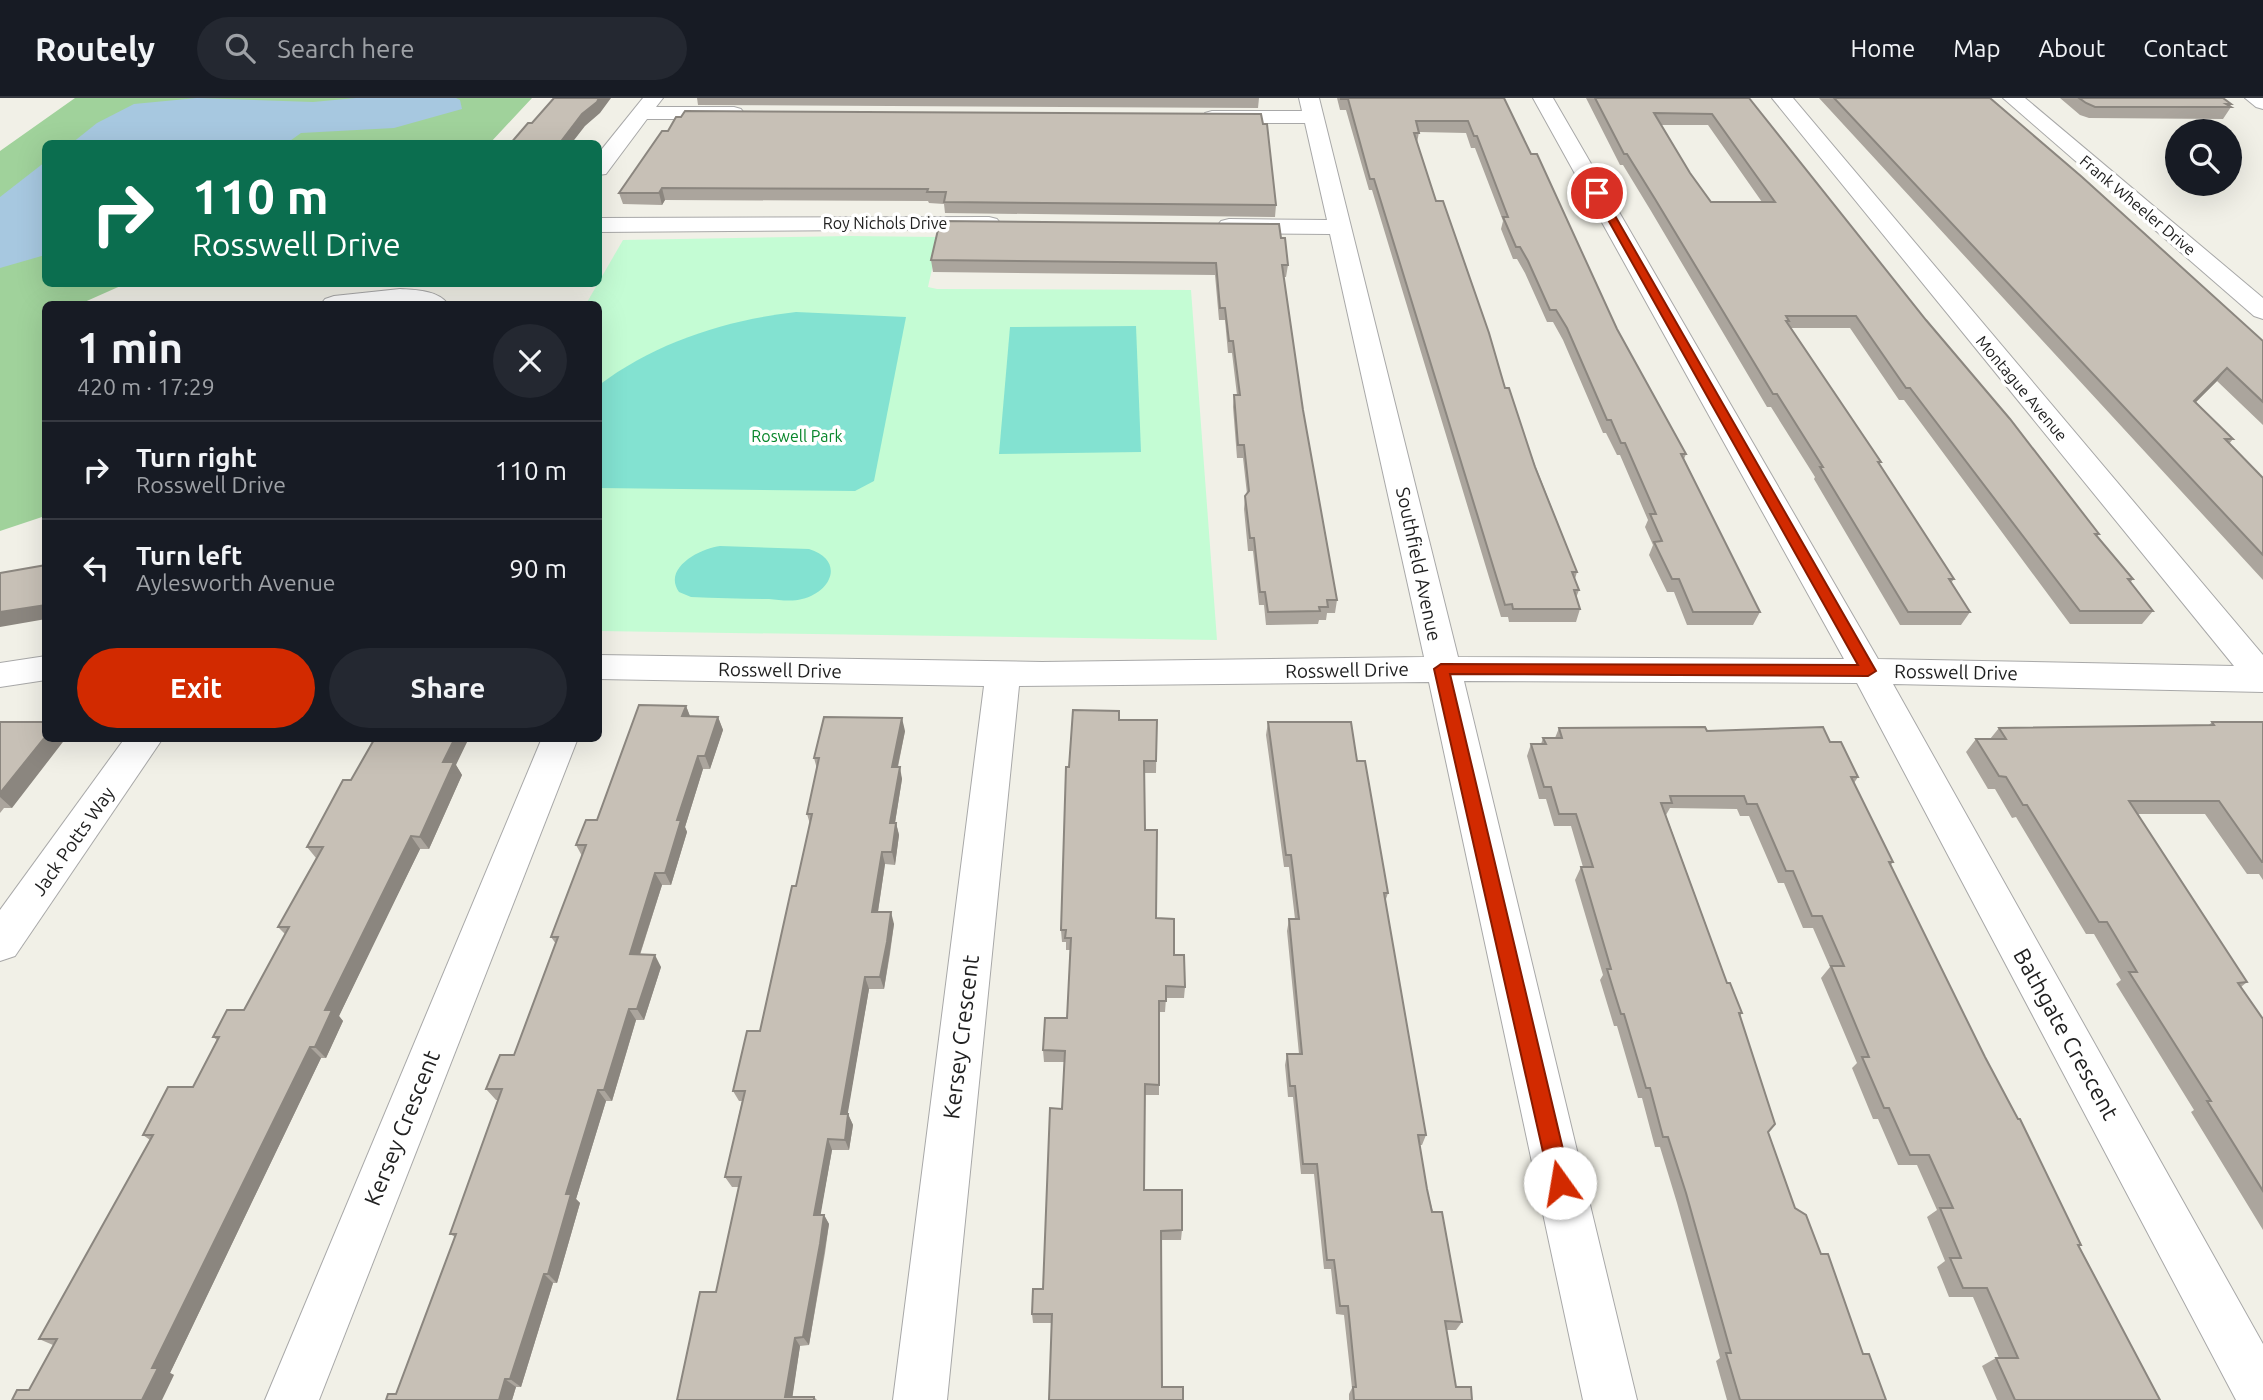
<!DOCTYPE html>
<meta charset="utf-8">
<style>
:root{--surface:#171b24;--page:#242831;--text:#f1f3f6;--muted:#9ea1a6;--line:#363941;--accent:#d22a00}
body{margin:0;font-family:Ubuntu,sans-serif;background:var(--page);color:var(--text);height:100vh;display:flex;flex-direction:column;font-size:26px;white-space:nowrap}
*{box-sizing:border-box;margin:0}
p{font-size:23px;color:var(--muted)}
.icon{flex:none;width:38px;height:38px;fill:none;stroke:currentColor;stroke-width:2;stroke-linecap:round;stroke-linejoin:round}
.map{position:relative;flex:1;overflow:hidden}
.details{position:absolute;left:42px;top:203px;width:560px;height:441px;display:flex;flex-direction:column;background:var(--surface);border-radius:10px;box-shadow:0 7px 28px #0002}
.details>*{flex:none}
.guide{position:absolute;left:42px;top:42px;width:560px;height:147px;border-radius:10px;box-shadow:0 7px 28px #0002;background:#0b6e4f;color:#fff;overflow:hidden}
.controls{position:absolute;left:2165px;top:21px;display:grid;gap:14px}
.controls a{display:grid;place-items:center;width:77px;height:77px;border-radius:50%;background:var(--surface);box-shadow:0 7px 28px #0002;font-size:35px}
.pin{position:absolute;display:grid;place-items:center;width:60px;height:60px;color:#fff;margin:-30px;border:4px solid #fff;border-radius:50%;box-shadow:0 2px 7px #0007}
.me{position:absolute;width:77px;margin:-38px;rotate:347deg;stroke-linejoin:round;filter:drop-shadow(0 0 5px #0008)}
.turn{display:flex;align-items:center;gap:24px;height:147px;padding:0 35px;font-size:32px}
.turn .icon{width:91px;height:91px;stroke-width:2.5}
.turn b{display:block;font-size:49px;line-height:60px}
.round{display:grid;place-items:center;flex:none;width:74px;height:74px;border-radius:37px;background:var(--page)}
.headline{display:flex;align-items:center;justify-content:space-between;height:119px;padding:0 35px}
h1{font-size:42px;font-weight:600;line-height:52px}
.action{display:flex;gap:14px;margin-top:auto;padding:14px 35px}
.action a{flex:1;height:80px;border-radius:42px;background:var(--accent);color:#fff;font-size:28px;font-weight:600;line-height:80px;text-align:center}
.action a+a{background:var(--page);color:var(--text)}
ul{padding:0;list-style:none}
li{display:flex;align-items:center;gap:21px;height:98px;padding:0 35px;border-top:2px solid var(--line)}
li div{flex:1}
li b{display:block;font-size:26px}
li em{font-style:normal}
header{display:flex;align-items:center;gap:42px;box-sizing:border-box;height:98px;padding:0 35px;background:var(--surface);border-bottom:2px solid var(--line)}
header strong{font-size:33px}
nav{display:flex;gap:38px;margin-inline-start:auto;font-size:24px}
.search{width:490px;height:63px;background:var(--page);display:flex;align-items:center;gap:18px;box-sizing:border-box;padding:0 24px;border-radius:38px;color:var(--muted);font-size:26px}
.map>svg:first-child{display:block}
.forest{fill:#a0d29b}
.park{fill:#c4fcd4}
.pitch{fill:#83e2d1}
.water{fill:#a7c8e0}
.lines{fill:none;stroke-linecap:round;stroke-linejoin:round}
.minor-casing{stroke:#a8a8a8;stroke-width:2}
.minor{fill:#fff;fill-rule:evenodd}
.wall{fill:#aba59d;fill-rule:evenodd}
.shaded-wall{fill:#8b867f}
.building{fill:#c7c0b6;stroke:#8b867f;stroke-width:2;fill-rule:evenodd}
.route{fill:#d22a00;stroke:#881b00;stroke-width:2}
.labels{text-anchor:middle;stroke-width:7;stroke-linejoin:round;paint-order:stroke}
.far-street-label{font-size:16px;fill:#212121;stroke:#fff}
.far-park-label{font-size:16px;fill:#08862b;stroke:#fff}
.street-label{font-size:19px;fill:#212121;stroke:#fff}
.near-street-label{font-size:23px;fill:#212121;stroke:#fff}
</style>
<header>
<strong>Routely</strong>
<div class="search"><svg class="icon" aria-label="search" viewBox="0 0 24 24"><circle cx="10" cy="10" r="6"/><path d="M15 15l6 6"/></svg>Search here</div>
<nav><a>Home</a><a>Map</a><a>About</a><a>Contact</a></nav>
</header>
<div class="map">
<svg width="2263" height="1302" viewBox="0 0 2263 1302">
<rect width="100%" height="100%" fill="#f1f0e7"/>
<!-- forest -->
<polygon class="forest" points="75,0 532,0 490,45 46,46 46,186 125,186 80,206 46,206 45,418 0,433 0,53"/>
<!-- park -->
<polygon class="park" points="850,138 939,139 928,189 937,191 1191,192 1217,542 599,533 598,206 586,206 623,142"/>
<!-- pitch -->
<g class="pitch">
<path d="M796,214L906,219L874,383L855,393L599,390V287C656,244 726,222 796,214Z"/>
<polygon points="1136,228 1141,354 999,356 1010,229"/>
<path d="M720,448L809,451C845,462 832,494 802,501C792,504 779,502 769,501C743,501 717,500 691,499L679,494C662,470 701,450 720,448Z"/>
</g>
<!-- water -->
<g class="water">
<polygon points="197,0 313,4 356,0 456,0 460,2 462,11 394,30 301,35 287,45 72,45 97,25 134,6"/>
<polygon points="45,64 45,157 0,170 0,99"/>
</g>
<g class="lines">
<defs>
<g id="minor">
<polygon points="643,0 663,0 656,9 734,9 741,11 744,15 741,19 734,21 647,21 606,76 598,77 598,56"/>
<polygon points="1299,0 1319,0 1458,559 1844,561 1533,0 1553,0 1878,561 2234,568 1772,0 1793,0 2263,557 2263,594 1893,586 2263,1246 2263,1302 2236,1302 1857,585 1464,583 1637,1302 1583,1302 1429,584 1019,588 947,1302 893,1302 984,588 598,581 598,557 1042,564 1424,559 1330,136 1229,135 1221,133 1217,128 1221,123 1229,121 1327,122 1305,25 1212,25 1205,23 1202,19 1205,15 1212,13 1302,13"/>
<polygon points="2003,0 2025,0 2263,200 2263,221 2254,218"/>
<polygon points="2245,0 2263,0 2263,11 2256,9"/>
<polygon points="989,119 997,121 1001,126 997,131 598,134 598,120"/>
<path d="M400,191C415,192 438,192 448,206H321L325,201L334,198Z"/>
<polygon points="46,558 46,582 0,589 0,565"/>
<polygon points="125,640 163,640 15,858 0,863 0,812"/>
<polygon points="542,640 578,640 319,1302 265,1302"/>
</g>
</defs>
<!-- minor casing -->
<use href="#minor" class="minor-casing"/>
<!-- minor -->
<use href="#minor" class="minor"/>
</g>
<!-- wall -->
<g class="wall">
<polygon points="697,0 1259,0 1258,10 698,7"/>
<polygon points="1337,0 1504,0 1617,231 1686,356 1684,361 1760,514 1753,527 1687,527 1674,494 1667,494 1649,457 1653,447 1645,429 1648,422 1620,357 1617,357 1606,335 1603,335 1563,242 1553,224 1547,224 1525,175 1517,161 1513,161 1501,131 1503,123 1475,50 1471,50 1466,35 1419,34 1417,45 1436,103 1505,290 1577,474 1575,481 1579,492 1576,500 1580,511 1576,524 1509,524 1508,519 1501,519 1372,92 1369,92 1346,12 1340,12"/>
<path d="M1586,0H1749L1926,222L2099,436L2097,438L2133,481L2130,485L2153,513L2142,526H2070L1904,302H1899L1850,230H1791L1881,364L1879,367L1954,481L1951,485L1970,514L1961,527H1900L1814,381L1815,379L1771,309H1767L1651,113L1623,67H1620ZM1661,27H1708L1762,104H1711L1690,75Z"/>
<polygon points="1819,0 1990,0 2263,243 2263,327 2217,283 2196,304 2233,341 2229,346 2263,380 2263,482"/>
<polygon points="2060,0 2223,0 2231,6 2230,9 2231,9 2223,21 2089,20 2080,17"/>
<polygon points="681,19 1276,107 1275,119 945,115 944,106 929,105 928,103 665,102 662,107 623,106 619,95 668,33"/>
<polygon points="1281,140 1288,167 1286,179 1284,179 1303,312 1337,502 1335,515 1327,515 1326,522 1319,522 1318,526 1266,527 1264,507 1259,507 1253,453 1248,453 1244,411 1245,398 1247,396 1243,360 1237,360 1233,309 1234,297 1237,297 1232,255 1228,255 1225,222 1219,222 1215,177 933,174 931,162"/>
<polygon points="686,608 690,618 718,619 723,632 710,671 703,671 685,729 687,734 671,787 662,787 640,857 661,869 644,922 636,922 612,1003 606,1003 576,1101 580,1105 557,1185 553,1185 521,1289 516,1289 512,1302 386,1302 396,1296 455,1139 450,1136 498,1002 496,1002 486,991 514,957 556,846 551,839 582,758 576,747 597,722"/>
<polygon points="1119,622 1157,622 1156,675 1144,675 1145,732 1156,820 1174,857 1185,889 1184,900 1166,900 1165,914 1159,914 1159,997 1145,997 1144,1092 1182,1132 1181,1142 1161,1142 1162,1289 1052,1225 1033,1225 1032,1216 1043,1191 1062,1011 1064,964 1044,964 1043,952 1067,920 1070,852 1066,852 1066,844 1062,844 1061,832 1069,669"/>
<polygon points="0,624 12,710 4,710 0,715"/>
<polygon points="1268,624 1357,663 1388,795 1385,804 1426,1037 1422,1047 1420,1047 1427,1091 1462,1224 1456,1232 1446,1232 1456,1289 1472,1302 1349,1302 1349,1296 1352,1290 1344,1217 1336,1216 1331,1171 1324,1171 1314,1076 1301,1076 1293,999 1288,999 1285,967 1287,956 1299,956 1287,833 1289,821 1295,821 1289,769 1284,769 1266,637"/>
<polygon points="2212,624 2263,624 2263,782 2259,776 2247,776 2205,716 2137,716 2247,884 2241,889 2263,921 2263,1132 2191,1014 2194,1012 2116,886 2121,882 2094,836 2086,836 2016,719 2012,720 1995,691 1988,691 1966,654 1976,641 1990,641 1999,630 2209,627"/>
<polygon points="1559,630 1707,633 1830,644 1858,679 1854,685 1893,764 1890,768 1985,959 2081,1147 2079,1148 2160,1302 1997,1302 1982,1268 1996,1260 1999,1260 1973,1199 1949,1199 1937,1169 1945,1163 1927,1119 1937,1112 1917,1067 1898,1067 1878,1021 1873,1021 1852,970 1857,965 1821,880 1830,869 1813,830 1803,830 1784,785 1778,785 1749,718 1740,718 1737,711 1670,710 1666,717 1727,885 1742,915 1740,918 1768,1034 1795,1110 1821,1156 1863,1256 1886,1302 1727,1302 1716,1263 1720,1260 1677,1105 1660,1049 1655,1049 1642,1000 1638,1000 1617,928 1614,928 1600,882 1603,877 1575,782 1581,769 1583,769 1571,728 1554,728 1546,701 1539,701 1527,658 1531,646 1541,646 1543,640 1555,640"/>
<polygon points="905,633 898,669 902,681 895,725 896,725 899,737 895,767 885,766 878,814 894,826 890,856 884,891 869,891 847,1016 848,1016 853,1027 849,1052 832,1052 820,1117 824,1117 829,1126 825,1155 809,1247 800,1248 792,1299 814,1299 817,1302 677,1302 716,1194 739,1089 732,1089 725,1079 742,1003 739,1003 733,993 760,933 796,788 810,726 807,716 817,671 814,660"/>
<polygon points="456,667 462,677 429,751 420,751 377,838 339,918 343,923 326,960 321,960 170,1275 174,1277 29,1292 53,1247 39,1241 150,1042 143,1037 193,989 217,942 213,939 244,912 285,836 278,829 316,760 307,749 351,682"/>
</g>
<!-- shaded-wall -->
<g class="shaded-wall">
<polygon points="599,0 611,0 600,15 585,28 571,46 559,46 582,16"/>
<polygon points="662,90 665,102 662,107 659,95"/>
<polygon points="2227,270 2217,283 2185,315 2194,303"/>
<polygon points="46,507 46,521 0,529 0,514"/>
<polygon points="686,608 691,621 682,618"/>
<polygon points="718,619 723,632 710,671 705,658"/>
<polygon points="902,620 905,633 895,681 892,669"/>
<polygon points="46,638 46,640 66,640 12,710 0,699 0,695"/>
<polygon points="455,640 469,640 456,667 462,677 429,751 420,739 443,664"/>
<polygon points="698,658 703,671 685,729 687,734 671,787 665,775 677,722"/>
<polygon points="900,669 902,681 893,737 890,725"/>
<polygon points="896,725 899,737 895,767 892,754"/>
<polygon points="411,738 420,751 339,918 343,923 326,960 315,949 325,912"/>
<polygon points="882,754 885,766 876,826 872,814"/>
<polygon points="655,775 662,787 636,868 630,856"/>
<polygon points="891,814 894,826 884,891 880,879"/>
<polygon points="655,857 661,869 644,922 637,911"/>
<polygon points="865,879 869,891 846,1026 841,1016"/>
<polygon points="629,911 636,922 612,1003 604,992"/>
<polygon points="310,949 321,960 170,1275 174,1277 162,1302 142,1302 152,1270"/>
<polygon points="598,992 606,1003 576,1101 580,1105 557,1185 548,1176 566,1096"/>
<polygon points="848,1016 853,1027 849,1052 845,1042"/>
<polygon points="828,1041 832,1052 819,1126 814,1117"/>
<polygon points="824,1117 829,1126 809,1247 803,1239"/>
<polygon points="544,1176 553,1185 521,1289 510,1281"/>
<polygon points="795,1240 800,1248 792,1302 785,1299"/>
<polygon points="505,1281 516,1289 512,1302 499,1302"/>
</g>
<!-- building -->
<g class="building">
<polygon points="554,0 599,0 597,4 582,16 559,46 510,46 528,25 532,25"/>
<polygon points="1341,0 1504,0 1531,56 1537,56 1617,231 1686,356 1681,356 1760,514 1693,514 1679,481 1672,481 1654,444 1662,443 1650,416 1656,416 1625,345 1621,345 1611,322 1607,322 1567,230 1556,212 1550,212 1528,163 1520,149 1516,149 1503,119 1508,119 1477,38 1474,38 1468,23 1416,23 1419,35 1414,35 1436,103 1443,103 1489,235 1505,290 1509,290 1535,369 1577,474 1572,474 1579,492 1574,492 1580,511 1513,511 1512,506 1505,507 1374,81 1370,81 1348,1 1341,1"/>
<path d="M1595,0H1749L1926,222L2010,321L2099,436H2095L2133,481H2128L2153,513H2080L1910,290H1906L1856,218H1786L1789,223H1786L1881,364H1878L1954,481H1949L1970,514H1908L1820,369H1823L1777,296H1773L1655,101L1627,56H1624ZM1654,15L1712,16L1775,104H1711L1690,75Z"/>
<polygon points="1834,0 1990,0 2082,79 2263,243 2263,304 2227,270 2194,303 2233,341 2225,341 2263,380 2263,457"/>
<polygon points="2079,0 2223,0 2231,6 2226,6 2231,9 2095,9 2086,5"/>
<polygon points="685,13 1261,16 1263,26 1267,26 1276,107 944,104 946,94 927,94 928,91 662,90 659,95 619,95 662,33 668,33 676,19 681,19"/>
<polygon points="940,123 1279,126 1281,140 1285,140 1288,167 1282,167 1303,312 1337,502 1327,502 1328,509 1319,509 1320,513 1268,514 1265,494 1260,494 1254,440 1250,440 1245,398 1249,393 1244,347 1238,347 1234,297 1240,297 1233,243 1229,243 1225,210 1220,210 1216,165 931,162"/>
<polygon points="46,467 46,507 0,514 0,475"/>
<polygon points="639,607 686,608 682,618 718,619 705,658 698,658 677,722 681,722 665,775 655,775 630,856 655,857 637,911 629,911 604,992 598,992 566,1096 571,1096 548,1176 544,1176 510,1281 505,1281 499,1302 386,1302 388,1296 396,1296 456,1136 450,1136 502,991 486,991 500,957 514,957 558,839 551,839 586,747 576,747 586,722 597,722"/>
<polygon points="1073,612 1119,613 1119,622 1157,622 1156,663 1144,663 1145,732 1157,732 1156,820 1174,821 1174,857 1184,857 1185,889 1166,888 1166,903 1159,903 1159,987 1145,986 1144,1092 1182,1092 1182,1132 1161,1133 1162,1289 1183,1289 1183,1302 1049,1302 1052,1216 1032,1216 1033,1191 1043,1191 1050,1010 1062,1011 1065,953 1043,952 1045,920 1067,920 1071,840 1065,840 1066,832 1061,832 1066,669 1069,669"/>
<polygon points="824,619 902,620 892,669 900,669 890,725 896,725 892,754 882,754 872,814 891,814 887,844 880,879 865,879 841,1016 848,1016 845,1042 828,1041 814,1117 824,1117 820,1146 803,1239 795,1240 785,1299 814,1299 814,1302 677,1302 700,1194 716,1194 741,1079 725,1079 745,993 733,993 747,933 760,933 792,788 796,788 812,716 807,716 819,660 814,660"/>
<polygon points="0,624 46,624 46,638 0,695"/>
<polygon points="1268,624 1351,624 1357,663 1365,663 1388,795 1384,795 1426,1037 1418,1037 1427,1091 1432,1114 1442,1114 1462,1224 1445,1223 1456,1289 1471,1289 1472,1302 1354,1302 1353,1289 1356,1289 1348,1208 1340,1208 1334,1162 1327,1162 1317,1066 1303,1066 1295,988 1290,988 1287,956 1302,956 1289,821 1299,821 1291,757 1286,757"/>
<polygon points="2212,624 2263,624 2263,764 2262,764 2219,703 2129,703 2247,884 2238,885 2263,921 2263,1093 2207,1003 2211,1003 2129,874 2137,874 2107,824 2099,824 2027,707 2023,707 2006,679 1999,678 1976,641 2006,641 1999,630 2214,627"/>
<polygon points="1705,629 1707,633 1823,629 1830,644 1841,644 1858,679 1851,679 1893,764 1889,764 1985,959 2018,1021 2020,1021 2081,1147 2078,1147 2160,1302 2015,1302 1996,1260 2018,1260 1987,1190 1963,1190 1950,1160 1961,1160 1940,1110 1953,1110 1929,1057 1910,1057 1889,1010 1884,1010 1862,959 1869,959 1831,868 1844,868 1822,818 1812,818 1793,773 1786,773 1757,706 1747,706 1744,698 1670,698 1672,705 1661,705 1727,885 1730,885 1742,915 1739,915 1775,1026 1768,1034 1795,1110 1806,1117 1821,1156 1828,1156 1863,1256 1869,1256 1886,1302 1740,1302 1726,1255 1731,1255 1686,1095 1668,1039 1663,1039 1650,990 1646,990 1624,916 1621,916 1607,871 1611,871 1581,769 1593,769 1576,716 1559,716 1551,689 1544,689 1531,646 1546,646 1543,640 1562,640 1559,630"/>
<polygon points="375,640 455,640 443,664 454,664 420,739 411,738 367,827 325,912 332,912 315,949 310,949 152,1270 158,1270 142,1302 12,1302 17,1292 29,1292 57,1241 39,1241 153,1037 143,1037 168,989 193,989 219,939 213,939 227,912 244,912 289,829 278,829 323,749 307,749 343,682 351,682"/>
</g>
<!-- route -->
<polygon class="route" points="1594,93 1602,95 1876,573 1868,578 1450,576 1571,1085 1568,1093 1560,1096 1553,1093 1550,1085 1434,571 1441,566 1858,567 1593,95"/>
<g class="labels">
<!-- far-street labels -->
<g class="far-street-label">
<text transform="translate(2138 107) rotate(40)" y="6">Frank Wheeler Drive</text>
<text x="885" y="131">Roy Nichols Drive</text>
<text transform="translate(2022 290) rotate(50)" y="6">Montague Avenue</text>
</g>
<!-- far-park labels -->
<g class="far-park-label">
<text x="797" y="344">Roswell Park</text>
</g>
<!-- street labels -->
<g class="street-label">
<text transform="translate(1419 466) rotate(78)" y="7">Southfield Avenue</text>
<text transform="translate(780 572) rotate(1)" y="7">Rosswell Drive</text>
<text transform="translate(1347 572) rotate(-1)" y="7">Rosswell Drive</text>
<text transform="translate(1956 574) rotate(1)" y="7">Rosswell Drive</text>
<text transform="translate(73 743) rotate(-55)" y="7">Jack Potts Way</text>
</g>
<!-- near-street labels -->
<g class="near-street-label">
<text transform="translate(2066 936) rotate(61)" y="8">Bathgate Crescent</text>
<text transform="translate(961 939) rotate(-83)" y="8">Kersey Crescent</text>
<text transform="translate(402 1030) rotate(-68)" y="8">Kersey Crescent</text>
</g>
</g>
</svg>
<div class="controls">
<a><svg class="icon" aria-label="search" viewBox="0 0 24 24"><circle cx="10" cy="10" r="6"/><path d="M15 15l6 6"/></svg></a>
</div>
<div class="pin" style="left:1597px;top:95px;background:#d93025"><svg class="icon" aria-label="arrive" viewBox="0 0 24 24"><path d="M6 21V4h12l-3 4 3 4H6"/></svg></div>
<svg class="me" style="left:1560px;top:1085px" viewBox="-20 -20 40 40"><circle r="19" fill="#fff"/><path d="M0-13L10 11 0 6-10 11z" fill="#d22a00"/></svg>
<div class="guide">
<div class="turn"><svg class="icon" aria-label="right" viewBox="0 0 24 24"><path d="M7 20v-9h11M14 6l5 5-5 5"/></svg><div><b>110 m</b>Rosswell Drive</div></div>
</div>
<section class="details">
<div class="headline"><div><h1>1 min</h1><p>420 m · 17:29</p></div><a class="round"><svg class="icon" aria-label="close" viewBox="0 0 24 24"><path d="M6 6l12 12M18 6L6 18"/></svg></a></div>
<ul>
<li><svg class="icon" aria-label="right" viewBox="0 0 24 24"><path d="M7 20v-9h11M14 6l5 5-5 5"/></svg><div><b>Turn right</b><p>Rosswell Drive</p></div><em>110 m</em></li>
<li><svg class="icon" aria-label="left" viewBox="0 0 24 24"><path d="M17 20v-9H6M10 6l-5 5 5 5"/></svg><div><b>Turn left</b><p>Aylesworth Avenue</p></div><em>90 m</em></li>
</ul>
<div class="action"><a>Exit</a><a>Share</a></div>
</section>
</div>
